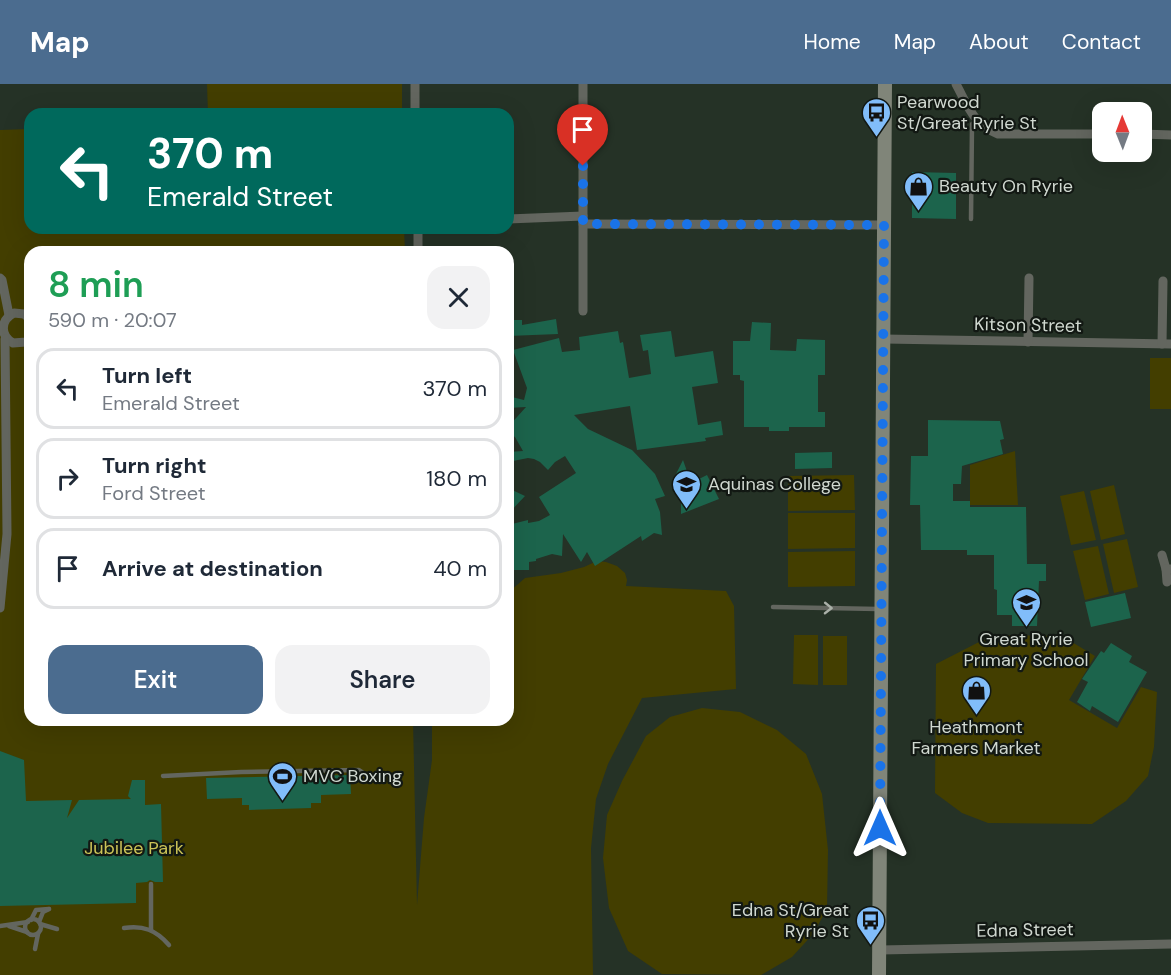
<!DOCTYPE html>
<meta charset="utf-8">
<style>
:root{--surface:#fff;--page:#f2f2f3;--text:#1f2937;--muted:#747a83;--line:#e0e1e3;--accent:#4b6c8f}
body{margin:0;font-family:"DM Sans",sans-serif;background:var(--page);color:var(--text);height:100vh;display:flex;flex-direction:column;font-size:22px;white-space:nowrap}
*{box-sizing:border-box;margin:0}
p{font-size:20px;color:var(--muted)}
.icon{flex:none;width:33px;height:33px;fill:none;stroke:currentColor;stroke-width:2;stroke-linecap:round;stroke-linejoin:round}
.map{position:relative;flex:1;overflow:hidden}
.sheet{position:absolute;left:24px;top:162px;width:490px;height:480px;display:flex;flex-direction:column;background:var(--surface);border-radius:18px;box-shadow:0 6px 24px #0002}
.sheet>*{flex:none}
.hud{position:absolute;left:24px;top:24px;width:490px;height:126px;border-radius:18px;box-shadow:0 6px 24px #0002;background:#00695c;color:#fff;overflow:hidden}
.needle{width:39px;rotate:359deg}
.tools{position:absolute;left:1092px;top:18px;display:grid;gap:12px}
.tools a{display:grid;place-items:center;width:60px;height:60px;border-radius:12px;background:var(--surface);box-shadow:0 6px 24px #0002;font-size:30px}
.pin{position:absolute;display:grid;place-items:center;width:51px;height:51px;color:#fff;margin:-62px -26px;border-radius:50% 50% 50% 0;rotate:-45deg;box-shadow:0 0 6px #0007}
.pin .icon{rotate:45deg}
.me{position:absolute;width:66px;margin:-33px;rotate:0deg;stroke-linejoin:round;filter:drop-shadow(0 0 4px #0008)}
.turn{display:flex;align-items:center;gap:21px;height:126px;padding:0 24px;font-size:27px}
.turn .icon{width:78px;height:78px;stroke-width:2.5}
.turn b{display:block;font-size:42px;line-height:51px}
.round{display:grid;place-items:center;flex:none;width:63px;height:63px;border-radius:18px;background:var(--page)}
.head{display:flex;align-items:center;justify-content:space-between;height:102px;padding:0 24px}
h1{font-size:36px;font-weight:600;line-height:45px;color:#1e9e55}
.cta{display:flex;gap:12px;margin-top:auto;padding:12px 24px}
.cta a{flex:1;height:69px;border-radius:18px;background:var(--accent);color:#fff;font-size:24px;font-weight:600;line-height:69px;text-align:center}
.cta a+a{background:var(--page);color:var(--text)}
ul{padding:0;list-style:none}
li{display:flex;align-items:center;gap:18px;height:81px;margin:0 12px 9px;padding:0 12px;border:3px solid var(--line);border-radius:18px}
li div{flex:1}
li b{display:block;font-size:22px}
li em{font-style:normal}
header{display:flex;align-items:center;gap:36px;box-sizing:border-box;height:84px;padding:0 30px;background:var(--accent);color:#fff}
header strong{font-size:28px}
nav{display:flex;gap:33px;margin-inline-start:auto;font-size:21px}
.map>svg:first-child{display:block}
.green{fill:#433e00}
.building{fill:#1c644c}
.lines{fill:none;stroke-linecap:round;stroke-linejoin:round}
.service{stroke:#63665f;stroke-width:4.5}
.minor{stroke:#63665f;stroke-width:9}
.secondary{stroke:#808579;stroke-width:14}
.oneway{stroke:#aab0a8}
.route{stroke:#1a73e8;stroke-width:10;stroke-dasharray:0 18}
.labels{text-anchor:middle;stroke-width:4.5;stroke-linejoin:round;paint-order:stroke}
.poi-label{font-size:18px;fill:#d0d8d0;stroke:#121813;text-anchor:start}
.street-label{font-size:18px;fill:#d0d8d0;stroke:#121813}
.park-label{font-size:18px;fill:#cbc357;stroke:#121813}
</style>
<header>
<strong>Map</strong>
<nav><a>Home</a><a>Map</a><a>About</a><a>Contact</a></nav>
</header>
<div class="map">
<svg width="1171" height="891" viewBox="0 0 1171 891">
<rect width="100%" height="100%" fill="#253226"/>
<!-- green -->
<g class="green">
<polygon points="207,0 402,0 402,30 208,30"/>
<polygon points="30,45 30,144 404,144 405,168 30,168 30,636 413,636 417,821 424,734 432,676 432,636 508,636 509,508 525,494 561,489 584,483 597,477 606,478 617,482 625,489 627,496 626,502 726,507 734,522 736,605 642,614 608,680 596,715 591,764 593,891 0,891 0,46"/>
<rect x="1150" y="274" width="21" height="51"/>
<polygon points="1015,367 1018,421 970,421 970,381"/>
<polygon points="854,391 855,426 788,427 788,392"/>
<polygon points="1114,401 1125,450 1101,456 1090,407"/>
<polygon points="1084,407 1096,456 1071,461 1060,412"/>
<polygon points="788,429 855,429 855,464 788,465"/>
<polygon points="1127,455 1138,503 1114,509 1103,460"/>
<polygon points="1098,462 1109,510 1085,516 1073,467"/>
<polygon points="855,467 855,502 788,503 788,468"/>
<polygon points="794,551 818,551 818,601 793,600"/>
<polygon points="998,551 1062,552 1095,572 1069,616 1117,644 1141,603 1157,608 1154,663 1148,692 1126,717 1092,740 988,739 962,729 935,709 936,580 979,558"/>
<rect x="823" y="552" width="24" height="49"/>
<polygon points="702,624 740,628 777,646 806,670 822,710 828,766 827,825 813,850 792,873 761,891 662,890 628,867 609,824 603,774 607,731 622,697 646,652 670,633"/>
</g>
<!-- building -->
<g class="building">
<polygon points="912,88 956,89 956,135 912,134"/>
<polygon points="556,235 558,250 508,252 508,236 522,236 522,241"/>
<polygon points="752,238 771,239 770,266 796,267 797,255 825,256 825,291 818,291 818,328 825,328 825,343 789,343 789,347 769,347 769,343 744,343 744,297 740,296 740,291 733,291 733,257 750,257"/>
<polygon points="618,247 620,259 623,258 629,294 651,290 648,266 643,267 640,251 671,247 675,273 713,267 718,299 692,303 698,341 721,337 723,351 705,354 706,357 637,366 630,322 574,331 588,345 632,366 655,390 665,412 655,415 660,428 662,451 654,449 642,457 641,452 595,482 587,468 581,478 563,450 562,472 552,470 536,475 536,477 529,478 529,486 508,486 508,441 528,436 528,439 539,437 550,431 539,413 576,389 565,372 555,378 548,386 540,378 534,375 528,374 508,378 508,368 523,367 515,353 508,349 508,343 526,323 508,324 508,312 524,316 527,304 513,266 559,254 562,268 580,266 579,253"/>
<polygon points="928,336 1000,337 1004,355 1000,356 1003,370 962,382 961,400 953,400 953,417 970,417 970,423 1026,423 1027,480 1046,480 1046,497 1039,497 1037,542 1012,542 1012,531 997,531 997,506 994,505 994,471 967,471 967,466 921,466 920,421 910,421 911,372 928,372"/>
<polygon points="832,368 832,384 795,385 795,369"/>
<polygon points="683,376 689,393 699,395 707,391 719,415 681,430 681,398 676,390"/>
<polygon points="508,404 525,412 508,430"/>
<polygon points="1125,509 1131,534 1091,543 1085,518"/>
<polygon points="1111,559 1132,572 1129,578 1147,588 1118,638 1092,622 1090,627 1077,618 1088,598 1082,595 1101,567 1104,569"/>
<polygon points="0,667 24,676 26,717 72,716 67,734 79,716 131,715 128,712 132,696 145,696 145,721 161,720 163,798 155,798 150,796 147,798 136,799 136,819 0,822"/>
<polygon points="350,691 351,710 321,711 321,719 311,719 311,724 249,726 249,721 242,721 242,714 207,715 206,694"/>
</g>
<g class="lines">
<!-- service -->
<g class="service">
<polyline points="971,135 972,40 976,37"/>
<polyline points="773,523 878,525"/>
<polyline points="163,692 241,688 359,686 371,694"/>
<circle cx="33" cy="843" r="8"/>
<polyline points="31,836 36,826 49,825"/>
<polyline points="39,838 43,828 49,825"/>
<polyline points="40,840 57,845"/>
<polyline points="0,842 28,838"/>
<polyline points="9,842 27,848"/>
<path d="M124,844C143,841 156,846 169,861"/>
<polyline points="151,846 151,800"/>
<polyline points="35,865 38,850"/>
</g>
<!-- minor -->
<g class="minor">
<polyline points="415,0 415,30"/>
<path d="M956,0C968,22 973,40 998,50H1102"/>
<polyline points="1142,50 1171,51"/>
<polyline points="508,135 583,132"/>
<polyline points="583,140 884,141"/>
<polyline points="418,168 418,144"/>
<polyline points="0,194 2,196 9,231"/>
<polyline points="583,227 583,0"/>
<path d="M30,235L24,230L14,229C0,236 0,252 13,259L26,258L30,254"/>
<polyline points="884,255 1171,260"/>
<polyline points="1028,258 1029,194"/>
<polyline points="1162,260 1163,197"/>
<polyline points="1162,471 1166,485 1171,485"/>
<polyline points="1166,485 1167,498"/>
<polyline points="0,524 7,450 5,255"/>
<polyline points="880,866 1171,860"/>
</g>
<!-- secondary -->
<polyline class="secondary" points="879,891 885,0"/>
</g>
<!-- one-way arrows -->
<defs><path id="oneway-chevron" d="M-2-3.5L2.5 0L-2 3.5" fill="none" stroke-width="1.6" stroke-linecap="round" stroke-linejoin="round" transform="scale(1.5)"/></defs>
<use class="oneway" href="#oneway-chevron" transform="translate(828 524) rotate(1)"/>
<g class="lines">
<!-- route -->
<polyline class="route" points="583,82 583,140 884,141 880,744"/>
</g>
<!-- icons -->
<defs>
<symbol id="bus-pin" viewBox="-11 -11 22 30"><path d="M0 17L-7.5 6A9.5 9.5 0 1 1 7.5 6Z" fill="#81bdfa" stroke="#121813"/><path d="M-5-6H5V4H4V6H2V4H-2V6H-4V4H-5ZM-3.5-4V0h7V-4ZM-3.5 1.2v1.5H-2V1.2ZM2 1.2v1.5H3.5V1.2Z" fill="#111"/></symbol>
<symbol id="shop-pin" viewBox="-11 -11 22 30"><path d="M0 17L-7.5 6A9.5 9.5 0 1 1 7.5 6Z" fill="#81bdfa" stroke="#121813"/><path d="M-5-2.5h2.3a2.7 3.5 0 0 1 5.4 0H5L5.5 6h-11ZM-1.5-2.5h3a1.5 2.3 0 0 0-3 0Z" fill="#111"/></symbol>
<symbol id="school-pin" viewBox="-11 -11 22 30"><path d="M0 17L-7.5 6A9.5 9.5 0 1 1 7.5 6Z" fill="#81bdfa" stroke="#121813"/><path d="M0-5L7-2L0 1L-7-2ZM-4 1L0 2.5L4 1V4Q0 6-4 4Z" fill="#111"/></symbol>
<symbol id="stadium-pin" viewBox="-11 -11 22 30"><path d="M0 17L-7.5 6A9.5 9.5 0 1 1 7.5 6Z" fill="#81bdfa" stroke="#121813"/><path d="M0-5a6.5 5 0 1 0 0 10a6.5 5 0 1 0 0-10ZM-3.5-1.8h7v3.6h-7Z" fill="#111"/></symbol>
</defs>
<g fill-rule="evenodd">
<use href="#bus-pin" x="860" y="12" width="33" height="45"/>
<use href="#shop-pin" x="902" y="86" width="33" height="45"/>
<use href="#school-pin" x="670" y="384" width="33" height="45"/>
<use href="#school-pin" x="1010" y="502" width="33" height="45"/>
<use href="#shop-pin" x="960" y="590" width="33" height="45"/>
<use href="#stadium-pin" x="266" y="676" width="33" height="45"/>
<use href="#bus-pin" x="854" y="820" width="33" height="45"/>
</g>
<g class="labels">
<!-- poi labels -->
<g class="poi-label">
<text x="897" y="24">Pearwood<tspan x="897" dy="21">St/Great Ryrie St</tspan></text>
<text x="939" y="108">Beauty On Ryrie</text>
<text x="708" y="406">Aquinas College</text>
<text x="1026" y="561" text-anchor="middle">Great Ryrie<tspan x="1026" dy="21">Primary School</tspan></text>
<text x="976" y="649" text-anchor="middle">Heathmont<tspan x="976" dy="21">Farmers Market</tspan></text>
<text x="303" y="698">MVC Boxing</text>
<text x="849" y="832" text-anchor="end">Edna St/Great<tspan x="849" dy="21">Ryrie St</tspan></text>
</g>
<!-- street labels -->
<g class="street-label">
<text transform="translate(1028 241) rotate(1)" y="6">Kitson Street</text>
<text transform="translate(1025 846) rotate(-1)" y="6">Edna Street</text>
</g>
<!-- park labels -->
<g class="park-label">
<text x="134" y="770">Jubilee Park</text>
</g>
</g>
</svg>
<div class="tools">
<a><svg class="needle" viewBox="-14 -14 28 28"><path d="M0-13l5 13h-10z" fill="#e53935"/><path d="M0 13l5-13h-10z" fill="#747a83"/></svg></a>
</div>
<div class="pin" style="left:583px;top:82px;background:#d93025"><svg class="icon" aria-label="arrive" viewBox="0 0 24 24"><path d="M6 21V4h12l-3 4 3 4H6"/></svg></div>
<svg class="me" style="left:880px;top:744px" viewBox="-20 -20 40 40"><path d="M0-17L14 15 0 8-14 15z" fill="#1a73e8" stroke="#fff" stroke-width="4"/></svg>
<div class="hud">
<div class="turn"><svg class="icon" aria-label="left" viewBox="0 0 24 24"><path d="M17 20v-9H6M10 6l-5 5 5 5"/></svg><div><b>370 m</b>Emerald Street</div></div>
</div>
<section class="sheet">
<div class="head"><div><h1>8 min</h1><p>590 m · 20:07</p></div><a class="round"><svg class="icon" aria-label="close" viewBox="0 0 24 24"><path d="M6 6l12 12M18 6L6 18"/></svg></a></div>
<ul>
<li><svg class="icon" aria-label="left" viewBox="0 0 24 24"><path d="M17 20v-9H6M10 6l-5 5 5 5"/></svg><div><b>Turn left</b><p>Emerald Street</p></div><em>370 m</em></li>
<li><svg class="icon" aria-label="right" viewBox="0 0 24 24"><path d="M7 20v-9h11M14 6l5 5-5 5"/></svg><div><b>Turn right</b><p>Ford Street</p></div><em>180 m</em></li>
<li><svg class="icon" aria-label="arrive" viewBox="0 0 24 24"><path d="M6 21V4h12l-3 4 3 4H6"/></svg><div><b>Arrive at destination</b></div><em>40 m</em></li>
</ul>
<div class="cta"><a>Exit</a><a>Share</a></div>
</section>
</div>
